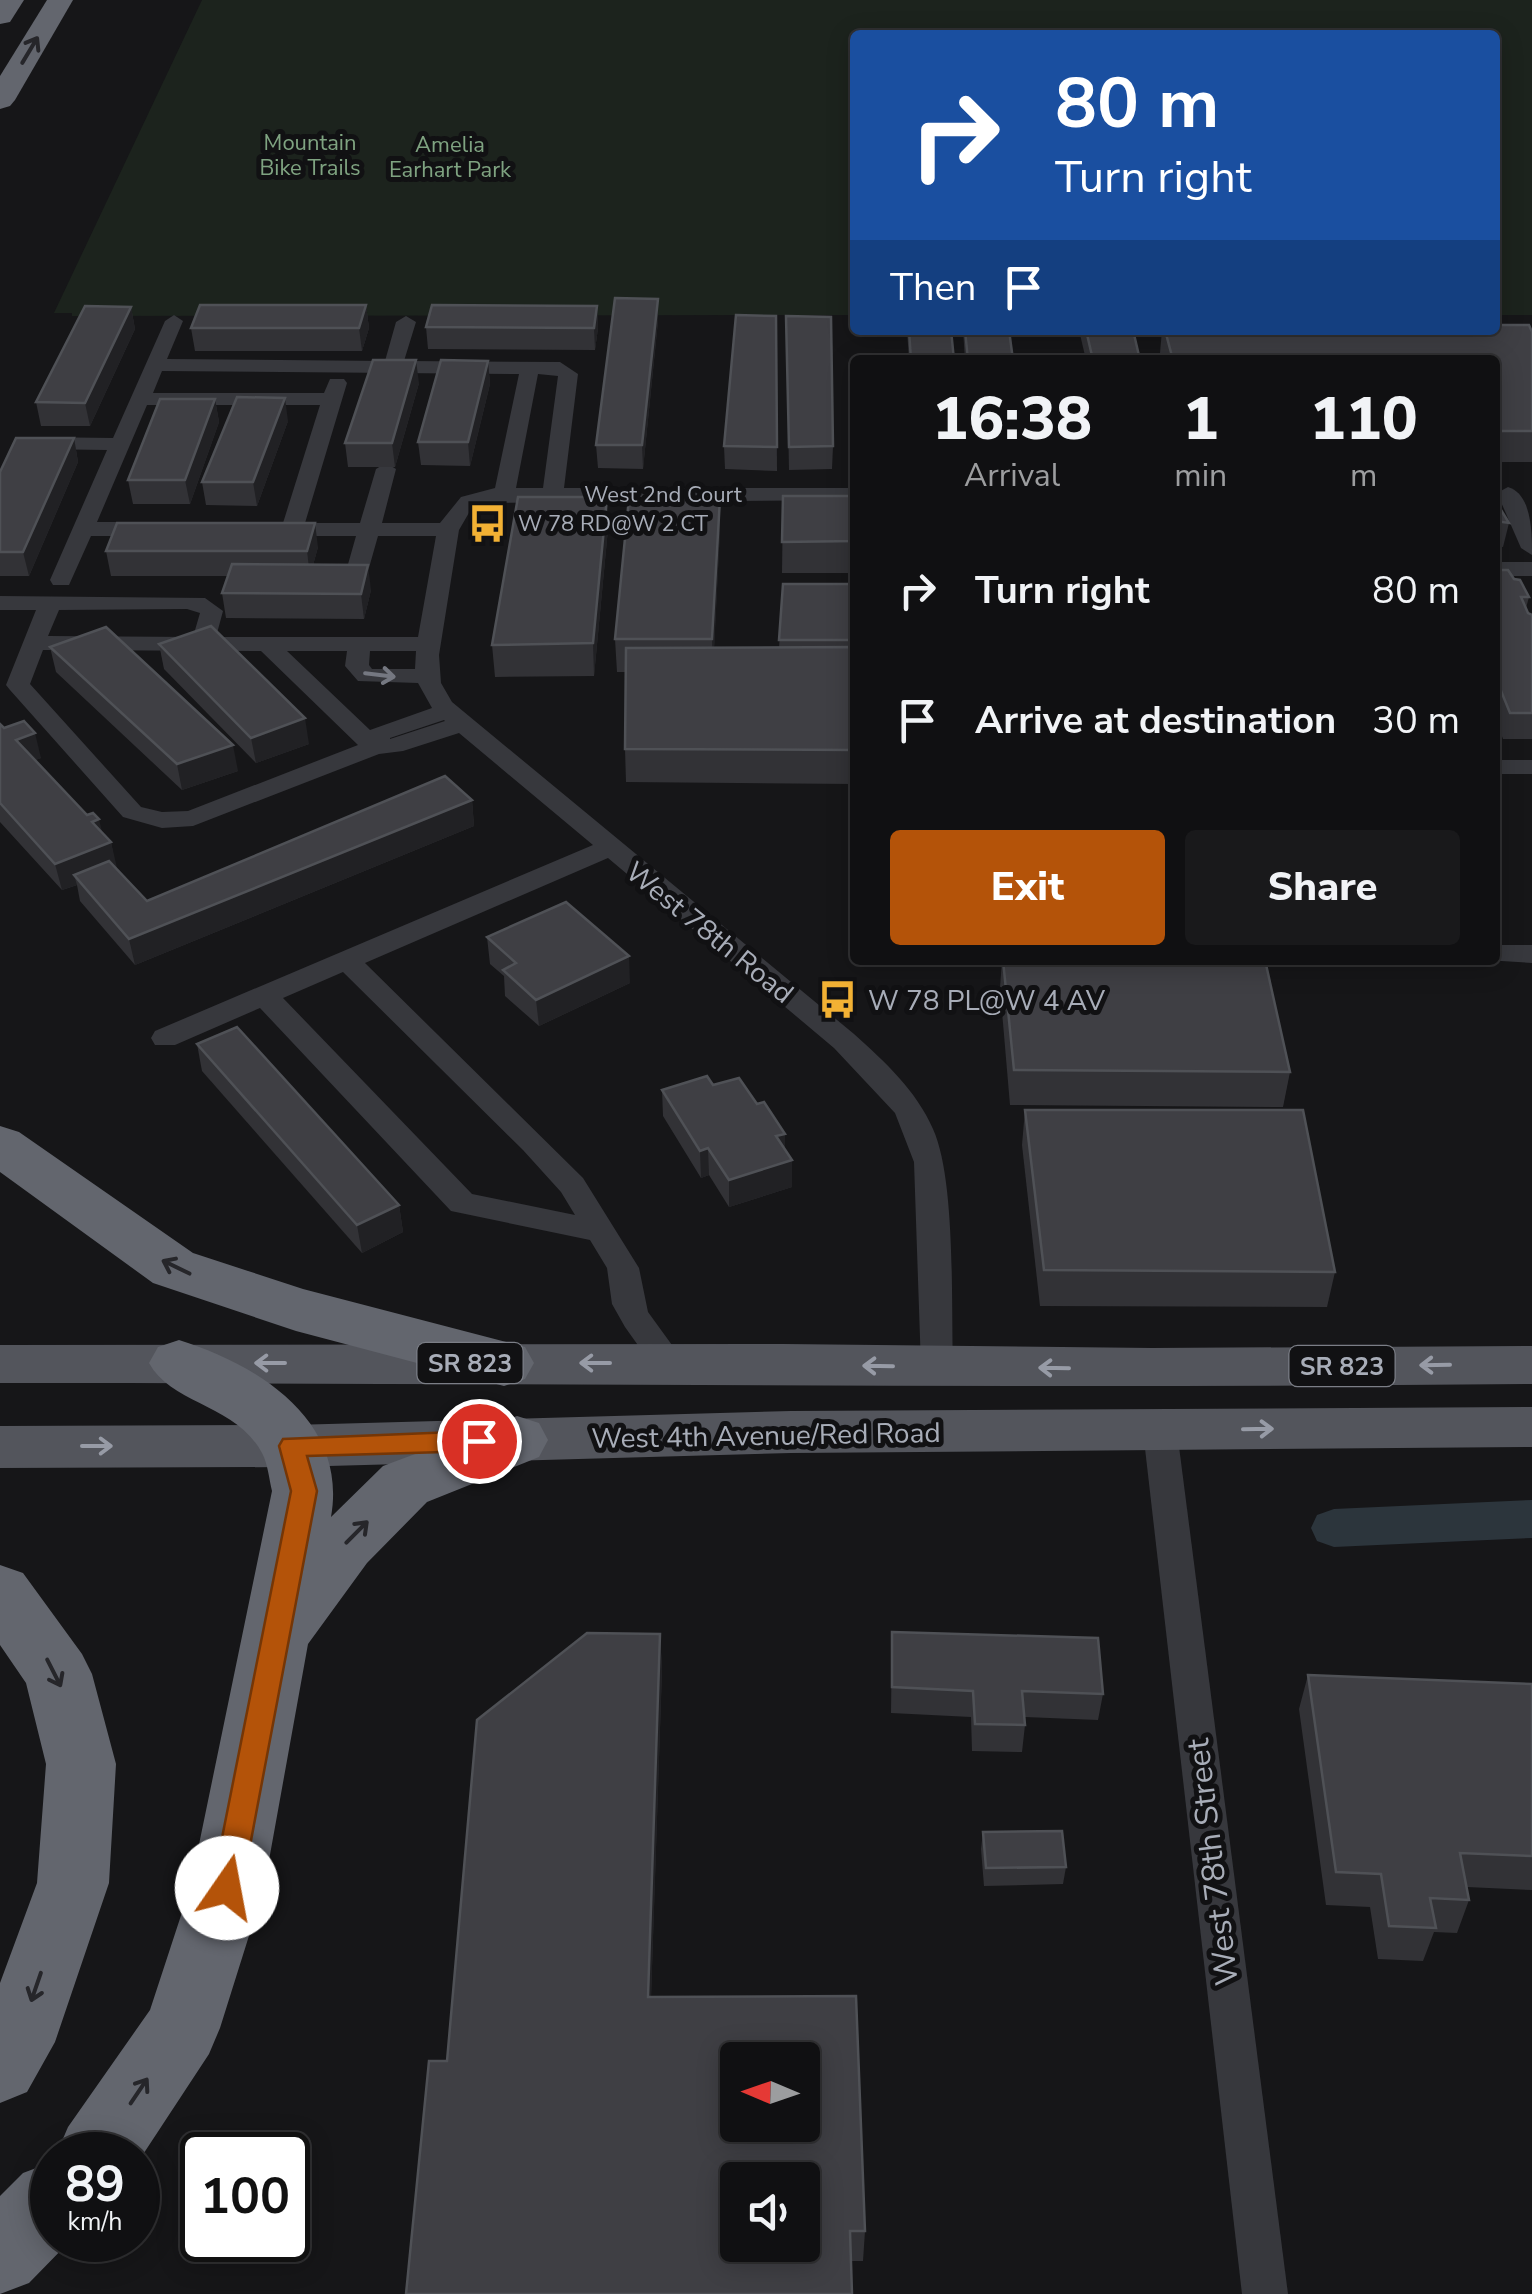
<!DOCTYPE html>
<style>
:root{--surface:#101012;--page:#19191b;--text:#f1f3f6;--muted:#9c9d9f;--line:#303032;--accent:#b45309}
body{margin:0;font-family:"Nunito Sans",sans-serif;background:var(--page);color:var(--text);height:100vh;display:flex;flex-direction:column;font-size:38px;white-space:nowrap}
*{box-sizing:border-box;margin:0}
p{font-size:32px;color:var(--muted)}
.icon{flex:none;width:55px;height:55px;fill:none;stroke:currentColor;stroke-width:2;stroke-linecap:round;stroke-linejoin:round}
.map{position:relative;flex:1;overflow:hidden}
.sheet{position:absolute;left:850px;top:355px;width:650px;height:610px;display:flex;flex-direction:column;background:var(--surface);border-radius:10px;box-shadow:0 5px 25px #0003,0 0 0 2px var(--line)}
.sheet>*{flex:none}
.guide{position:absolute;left:850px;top:30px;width:650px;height:305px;border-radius:10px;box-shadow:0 5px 25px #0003,0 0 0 2px var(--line);background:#1a4fa0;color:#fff;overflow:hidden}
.needle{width:65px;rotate:272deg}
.tools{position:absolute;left:720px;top:2042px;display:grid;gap:20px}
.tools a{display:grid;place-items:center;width:100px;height:100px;border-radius:10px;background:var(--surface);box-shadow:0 5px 25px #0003,0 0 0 2px var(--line);font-size:50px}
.speed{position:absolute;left:30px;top:2132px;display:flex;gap:20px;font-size:50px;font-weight:700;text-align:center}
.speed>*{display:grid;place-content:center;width:130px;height:130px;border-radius:50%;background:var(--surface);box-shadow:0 5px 25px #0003,0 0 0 2px var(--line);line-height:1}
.speed small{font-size:25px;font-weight:400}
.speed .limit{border:5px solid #111;border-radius:15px;background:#fff;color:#111}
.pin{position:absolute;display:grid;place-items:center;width:85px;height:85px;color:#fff;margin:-42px;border:5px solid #fff;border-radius:50%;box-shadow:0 2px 10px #0007}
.me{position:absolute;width:110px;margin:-55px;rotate:12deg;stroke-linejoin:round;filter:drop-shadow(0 0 8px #0008)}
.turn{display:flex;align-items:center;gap:35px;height:210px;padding:0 40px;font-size:45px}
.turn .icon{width:130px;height:130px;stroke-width:2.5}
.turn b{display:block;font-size:70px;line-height:85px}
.then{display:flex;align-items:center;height:95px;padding:0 40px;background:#0003;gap:20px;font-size:38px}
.eta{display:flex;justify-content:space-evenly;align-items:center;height:170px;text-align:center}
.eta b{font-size:60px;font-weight:800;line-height:70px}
.primary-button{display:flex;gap:20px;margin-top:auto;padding:20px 40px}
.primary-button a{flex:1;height:115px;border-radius:10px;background:var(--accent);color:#fff;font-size:40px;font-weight:800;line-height:115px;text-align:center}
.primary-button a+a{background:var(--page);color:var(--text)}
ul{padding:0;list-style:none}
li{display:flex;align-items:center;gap:30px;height:130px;padding:0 40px}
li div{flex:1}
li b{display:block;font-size:38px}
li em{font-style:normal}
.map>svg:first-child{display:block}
.green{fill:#1c231d}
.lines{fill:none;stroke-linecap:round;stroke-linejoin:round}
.canal{fill:#2c353c;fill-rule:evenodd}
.street{fill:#37383d;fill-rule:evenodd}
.primary{fill:#53555c;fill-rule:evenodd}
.highway{fill:#63666e;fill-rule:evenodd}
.wall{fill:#323236}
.shaded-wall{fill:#212124}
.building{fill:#3f3f44;stroke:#4f5156;stroke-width:2.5;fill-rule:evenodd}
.oneway{stroke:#26262a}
.oneway2{stroke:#757881}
.oneway3{stroke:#979ba6}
.route{fill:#b45309;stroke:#753606;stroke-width:2.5}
.labels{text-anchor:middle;stroke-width:10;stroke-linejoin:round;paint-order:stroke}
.far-park-label{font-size:22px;fill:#7fa381;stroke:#111113}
.far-street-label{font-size:22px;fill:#a8adb8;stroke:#111113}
.far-poi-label{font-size:22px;fill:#a8adb8;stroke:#111113;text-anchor:start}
.shield{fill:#111113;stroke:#7b7e86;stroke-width:2.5}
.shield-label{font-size:25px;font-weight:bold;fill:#a8adb8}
.street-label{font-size:28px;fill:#a8adb8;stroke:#111113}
.poi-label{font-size:28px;fill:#a8adb8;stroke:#111113;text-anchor:start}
.near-street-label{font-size:32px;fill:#a8adb8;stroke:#111113}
</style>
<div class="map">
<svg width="1532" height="2294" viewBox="0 0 1532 2294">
<rect width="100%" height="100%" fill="#161618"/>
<!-- green -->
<polygon class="green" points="202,0 1532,0 1532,315 1495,315 1495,35 855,35 855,315 72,316 72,313 54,313"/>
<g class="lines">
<!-- canal -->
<polygon class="canal" points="1532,1500 1532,1538 1334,1547 1317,1541 1311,1528 1317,1515 1334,1509"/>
<!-- street -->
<g class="street">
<path d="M174,315L183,321L167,359L385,361L396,322L406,316L416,322L404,361L560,362L578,374L564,488H855V500L484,503L470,511L459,530L439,655L441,683L452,702L854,1034C885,1062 916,1090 933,1129C956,1180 951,1306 953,1367L949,1376L937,1379L925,1376L921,1367L914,1162L895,1113L834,1048L608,858L365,963L583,1178L639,1268L648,1312L685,1363L681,1372L669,1375L657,1372L625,1327L612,1304L607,1268L590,1240L451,1211L260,1008L175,1045H155L151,1038L155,1031L593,845L459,733L403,751L379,754L193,826L162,828L123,817L10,690L6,685L36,610H0V596L205,598L223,611L216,637H418L436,536H378L365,582L354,589L343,582L356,536H277L266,529L269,524L283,523L320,405H147L97,522H156L167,529L156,536H91L69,585H53L50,580L107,450L35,449L25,443L35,437L113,438L165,321ZM162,371L519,374L495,488L461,497L440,523H382L396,469L386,463L376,469L360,523H305L347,383L344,379H330L324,393H153ZM538,374L558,376L543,488H516ZM187,609L200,613L193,637L48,636L59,610ZM43,650L261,651L358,745L188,811L162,812L141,807L30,684ZM287,651H347L345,666L358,681L418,683L432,708L370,730ZM370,651H416L415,669H372L369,665ZM444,720L445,721L390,739V738ZM343,972L523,1150L561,1192L575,1215L472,1194L283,998Z"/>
<path d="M1508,487C1532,494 1532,533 1532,555L1521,548L1497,493Z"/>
<rect x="1495" y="562" width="37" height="14"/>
<rect x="1495" y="760" width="37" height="14"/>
<polygon points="1495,945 1532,945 1532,963 1485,960 1495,960"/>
<polygon points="1160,1418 1172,1422 1177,1431 1288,2294 1242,2294 1143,1431 1148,1422"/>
</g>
<!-- primary -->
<g class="primary">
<path d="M784,1344L1152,1348L1532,1346V1384C1021,1389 511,1383 0,1383V1345Z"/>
<polygon points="1532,1407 1532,1447 791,1453 292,1467 0,1468 0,1426 292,1425 791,1411"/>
</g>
<!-- highway -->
<g class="highway">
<polygon points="0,0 24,0 10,22 0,24"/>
<polygon points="47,0 73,0 15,100 10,106 0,109 0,76"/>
<polygon points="0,1126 19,1132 193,1253 303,1289 525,1347 534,1363 525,1379 504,1386 296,1331 153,1283 0,1172"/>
<path d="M179,1340C259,1365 348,1421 331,1517L383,1466L517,1416L539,1423L548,1440L539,1457L427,1502L367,1563L308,1644L264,1888L220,2028L209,2054L138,2162V2155H56L68,2127L150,2010L190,1888L272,1491C269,1479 268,1464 262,1453C236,1404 172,1405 149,1363L158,1347Z"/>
<polygon points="0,1565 23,1573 82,1654 92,1674 116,1764 109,1883 55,2042 27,2092 0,2103 0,1983 37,1883 46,1764 26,1683 0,1645"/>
<polygon points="52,2162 52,2240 71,2240 29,2283 0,2294 0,2196 23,2173"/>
</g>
</g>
<!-- wall -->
<g class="wall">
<polygon points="658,299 658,321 643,469 598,468 596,445"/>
<polygon points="366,305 369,328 362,351 195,351 191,328"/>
<polygon points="597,306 598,328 595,350 428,349 426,327"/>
<polygon points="131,307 135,329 90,426 41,426 36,402"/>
<polygon points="776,316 777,471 725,469 724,446"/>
<polygon points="786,316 833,446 832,469 789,470"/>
<polygon points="907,330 951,330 954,360 909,360"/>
<polygon points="963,330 1009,330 1013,360 965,360"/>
<polygon points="1079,330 1133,330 1140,360 1086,360"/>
<polygon points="1162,330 1495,330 1532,332 1532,462 1495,462 1495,360 1162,360 1160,353"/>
<polygon points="488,361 490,384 470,466 421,465 418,442"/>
<polygon points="419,383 395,467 348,467 345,443"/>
<polygon points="215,399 219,422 190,504 133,504 128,480"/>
<polygon points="288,421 257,506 206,505 202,482"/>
<polygon points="74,438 78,462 29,576 0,576 0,472"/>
<polygon points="783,496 855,496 855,573 782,573"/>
<polygon points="607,497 608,529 594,676 495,677 492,645"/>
<polygon points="720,498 720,529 714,648 779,648 783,584 855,584 855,784 626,782 625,749 625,672 617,672 615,639"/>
<polygon points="1495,500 1509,523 1503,547 1495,546"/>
<polygon points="318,547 313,565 371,590 364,619 226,618 222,593 228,576 111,576 106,551"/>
<polygon points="1495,570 1514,579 1529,597 1526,608 1528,613 1532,615 1532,739 1503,739 1495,717"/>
<polygon points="159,644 309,744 256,763 164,669"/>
<polygon points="50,647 238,771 182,790 56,672"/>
<polygon points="0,724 41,758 35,760 111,842 116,869 147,901 472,800 474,826 135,965 80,901 77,885 62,890 0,822"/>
<polygon points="487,937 630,983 539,1026 505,996 504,976 490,964"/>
<polygon points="1002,960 1265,960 1290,1072 1283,1107 1010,1105 1000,988"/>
<polygon points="197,1044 399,1205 403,1232 362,1253 202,1071"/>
<polygon points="713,1085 757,1104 785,1134 785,1149 792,1160 792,1187 729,1207 709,1175 701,1178 663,1116 662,1090"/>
<polygon points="1025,1110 1335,1272 1327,1307 1040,1306 1022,1145"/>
<polygon points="892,1632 1103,1694 1098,1720 1025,1717 1025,1725 1022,1752 972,1751 971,1717 891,1713"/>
<polygon points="660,1634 662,1669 651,1997 865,2231 863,2261 851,2261 447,2061"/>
<polygon points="1308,1675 1532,1684 1532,1890 1467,1887 1469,1900 1457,1933 1434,1932 1423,1961 1378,1959 1370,1907 1326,1905 1299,1709"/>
<polygon points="983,1832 1066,1867 1063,1884 984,1886 981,1849"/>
</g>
<!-- shaded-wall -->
<g class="shaded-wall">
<polygon points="658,299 658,321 643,469 642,445"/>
<polygon points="366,305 369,328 362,351 359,328"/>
<polygon points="597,306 598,328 595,350 594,328"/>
<polygon points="131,307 135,329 90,426 85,403"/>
<polygon points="416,360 419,383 395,467 392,443"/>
<polygon points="488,361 490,384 470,466 468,442"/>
<polygon points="285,398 288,421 257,506 253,482"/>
<polygon points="215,399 219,422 190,504 185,480"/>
<polygon points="74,438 78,462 29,576 23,552"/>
<polygon points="607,497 608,529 594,676 593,643"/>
<polygon points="720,498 720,529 713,672 712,639"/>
<polygon points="315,523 318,547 310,576 307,551"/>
<polygon points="368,565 371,590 364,619 361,594"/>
<polygon points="305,718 309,744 256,763 251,738"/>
<polygon points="35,733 41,758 22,765 16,740"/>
<polygon points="233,745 238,771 182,790 177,764"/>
<polygon points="472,800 474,826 135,965 129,939"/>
<polygon points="99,819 105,845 111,842 117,868 81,883 74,875 77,885 62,890 55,864 92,822"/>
<polygon points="629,956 630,983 539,1026 536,1000"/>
<polygon points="785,1134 785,1161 776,1136"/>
<polygon points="708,1148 709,1175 701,1178 700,1151"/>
<polygon points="792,1160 792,1187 729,1207 729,1180"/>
<polygon points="399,1205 403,1232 362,1253 357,1225"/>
<polygon points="660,1634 662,1669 650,2029 648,1997"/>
</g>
<!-- building -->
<g class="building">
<polygon points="615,298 658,299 642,445 596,445"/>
<polygon points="200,305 366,305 359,328 191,328"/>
<polygon points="432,305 597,306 594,328 426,327"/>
<polygon points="85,306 131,307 85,403 36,402"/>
<polygon points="736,315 776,316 777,447 724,446"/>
<polygon points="786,316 831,317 833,446 789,447"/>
<polygon points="1495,325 1529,325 1532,332 1532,431 1495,431 1495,360 1173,360 1165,330 1495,330"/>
<polygon points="909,330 951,330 954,360 911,360"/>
<polygon points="965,330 1009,330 1013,360 968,360"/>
<polygon points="1086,330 1133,330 1140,360 1093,360"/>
<polygon points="373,360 416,360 392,443 345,443"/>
<polygon points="441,360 488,361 468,442 418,442"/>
<polygon points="237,397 285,398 253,482 202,482"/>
<polygon points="160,399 215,399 185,480 128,480"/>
<polygon points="16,438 74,438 23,552 0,552 0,472"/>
<polygon points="783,496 855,496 855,541 782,542"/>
<polygon points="518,497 607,497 593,643 492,645"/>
<polygon points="629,498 720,498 712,639 615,639"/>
<polygon points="1495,500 1509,523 1495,521"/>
<polygon points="117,523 315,523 307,551 106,551"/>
<polygon points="232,564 368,565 361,594 222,593"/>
<polygon points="1495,570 1508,570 1514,579 1520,580 1529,597 1521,597 1528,613 1532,615 1532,713 1510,713 1495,676"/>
<polygon points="783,584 855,584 855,640 779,640"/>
<polygon points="211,626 305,718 251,738 159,644"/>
<polygon points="106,627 233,745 177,764 50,647"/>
<polygon points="855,647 855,750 625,749 626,648"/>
<polygon points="24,721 35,733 16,740 87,815 93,813 99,819 92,822 111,842 55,864 0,803 0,724 4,728"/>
<polygon points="445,776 472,800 129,939 74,875 109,861 147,901"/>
<polygon points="566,902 629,956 536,1000 503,970 516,963 487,937"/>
<polygon points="1003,960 1265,960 1290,1072 1014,1070"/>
<polygon points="237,1027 399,1205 357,1225 197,1044"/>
<polygon points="707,1076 713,1085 739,1078 757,1104 764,1102 785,1134 776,1136 792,1160 729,1180 708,1148 700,1151 662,1090"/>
<polygon points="1025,1110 1303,1110 1335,1272 1044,1270"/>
<polygon points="892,1632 1098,1638 1103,1694 1022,1691 1025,1725 975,1724 973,1691 892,1687"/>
<path d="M587,1633L660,1634L648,1997L856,1996L865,2231H850L852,2294H406L429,2061H447L477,1720ZM738,2060H802V2125H738ZM738,2180H802V2245H738Z"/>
<polygon points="1308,1675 1532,1684 1532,1856 1460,1853 1469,1900 1430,1898 1436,1928 1389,1926 1381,1874 1336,1872"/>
<polygon points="1062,1831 1066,1867 986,1868 983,1832"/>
</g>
<!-- one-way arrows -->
<defs><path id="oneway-shaft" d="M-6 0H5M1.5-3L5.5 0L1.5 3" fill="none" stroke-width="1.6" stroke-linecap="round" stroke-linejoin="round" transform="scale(2.5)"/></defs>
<g class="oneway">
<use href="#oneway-shaft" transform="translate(30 50) rotate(-59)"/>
<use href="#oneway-shaft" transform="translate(176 1267) rotate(-154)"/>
<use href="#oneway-shaft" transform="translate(357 1532) rotate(-45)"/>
<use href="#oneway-shaft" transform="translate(54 1673) rotate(63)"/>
<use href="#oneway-shaft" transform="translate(36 1987) rotate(109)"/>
<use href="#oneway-shaft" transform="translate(139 2091) rotate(-56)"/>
</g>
<use class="oneway2" href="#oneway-shaft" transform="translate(380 675) rotate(7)"/>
<g class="oneway3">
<use href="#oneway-shaft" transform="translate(270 1363) rotate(-180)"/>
<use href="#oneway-shaft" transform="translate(595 1363) rotate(-180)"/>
<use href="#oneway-shaft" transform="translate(1435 1365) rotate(179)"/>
<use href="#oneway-shaft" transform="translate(878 1366) rotate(-179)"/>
<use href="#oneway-shaft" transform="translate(1054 1368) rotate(-179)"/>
<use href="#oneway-shaft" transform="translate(1258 1429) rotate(-1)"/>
<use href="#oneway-shaft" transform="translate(97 1446)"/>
</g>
<!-- route -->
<polygon class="route" points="479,1431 488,1434 492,1441 488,1448 479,1451 307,1456 317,1491 242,1888 237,1897 227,1901 216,1897 212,1888 291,1491 279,1446 283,1439"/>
<!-- icons -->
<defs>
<symbol id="bus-bare" viewBox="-9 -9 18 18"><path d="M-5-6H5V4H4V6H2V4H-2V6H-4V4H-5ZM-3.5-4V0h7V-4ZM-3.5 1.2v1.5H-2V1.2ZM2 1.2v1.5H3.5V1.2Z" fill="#f2b134" stroke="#111113" stroke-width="2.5" paint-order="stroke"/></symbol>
</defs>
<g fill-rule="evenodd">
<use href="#bus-bare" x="460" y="496" width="55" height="55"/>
<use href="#bus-bare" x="810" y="972" width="55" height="55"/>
</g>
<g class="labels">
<!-- far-park labels -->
<g class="far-park-label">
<text x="310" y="150">Mountain<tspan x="310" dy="25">Bike Trails</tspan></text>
<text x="450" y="152">Amelia<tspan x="450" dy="25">Earhart Park</tspan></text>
</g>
<!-- far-street labels -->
<g class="far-street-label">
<text x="663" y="502">West 2nd Court</text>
</g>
<!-- far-poi labels -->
<g class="far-poi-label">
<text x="518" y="531">W 78 RD@W 2 CT</text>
</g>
<!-- shield labels -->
<g class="shield">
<rect x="417.5" y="1343" width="105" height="40" rx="8"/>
<rect x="1289.5" y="1346" width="105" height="40" rx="8"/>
</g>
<g class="shield-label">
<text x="470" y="1372">SR 823</text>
<text x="1342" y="1375">SR 823</text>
</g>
<!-- street labels -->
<g class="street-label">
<text transform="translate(710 932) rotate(39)" y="10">West 78th Road</text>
<text transform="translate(766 1435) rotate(-1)" y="10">West 4th Avenue/Red Road</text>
</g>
<!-- poi labels -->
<g class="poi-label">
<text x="868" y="1010">W 78 PL@W 4 AV</text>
</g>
<!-- near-street labels -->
<g class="near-street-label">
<text transform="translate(1212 1862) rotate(-97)" y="11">West 78th Street</text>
</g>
</g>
</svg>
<div class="tools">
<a><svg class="needle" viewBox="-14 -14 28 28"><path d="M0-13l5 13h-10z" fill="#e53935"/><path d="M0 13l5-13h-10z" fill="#9c9d9f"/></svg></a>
<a><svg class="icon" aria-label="sound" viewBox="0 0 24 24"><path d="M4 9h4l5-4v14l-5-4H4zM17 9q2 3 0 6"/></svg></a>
</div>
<div class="speed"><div>89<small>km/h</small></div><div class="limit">100</div></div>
<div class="pin" style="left:479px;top:1441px;background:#d93025"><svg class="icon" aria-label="arrive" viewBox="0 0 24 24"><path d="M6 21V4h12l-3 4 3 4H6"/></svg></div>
<svg class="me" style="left:227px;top:1888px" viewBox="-20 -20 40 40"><circle r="19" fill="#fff"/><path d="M0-13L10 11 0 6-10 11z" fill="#b45309"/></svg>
<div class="guide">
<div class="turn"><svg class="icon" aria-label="right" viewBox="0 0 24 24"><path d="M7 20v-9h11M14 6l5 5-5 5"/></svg><div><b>80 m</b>Turn right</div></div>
<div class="then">Then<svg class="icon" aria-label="arrive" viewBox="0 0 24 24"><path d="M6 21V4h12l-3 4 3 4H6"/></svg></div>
</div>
<section class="sheet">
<div class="eta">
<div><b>16:38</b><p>Arrival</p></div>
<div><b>1</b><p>min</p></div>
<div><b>110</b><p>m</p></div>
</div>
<ul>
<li><svg class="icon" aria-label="right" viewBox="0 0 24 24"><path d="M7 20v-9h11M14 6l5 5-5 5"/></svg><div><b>Turn right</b></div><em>80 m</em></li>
<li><svg class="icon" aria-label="arrive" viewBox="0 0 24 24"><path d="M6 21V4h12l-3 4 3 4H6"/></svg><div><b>Arrive at destination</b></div><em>30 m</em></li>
</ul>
<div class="primary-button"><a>Exit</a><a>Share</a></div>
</section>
</div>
